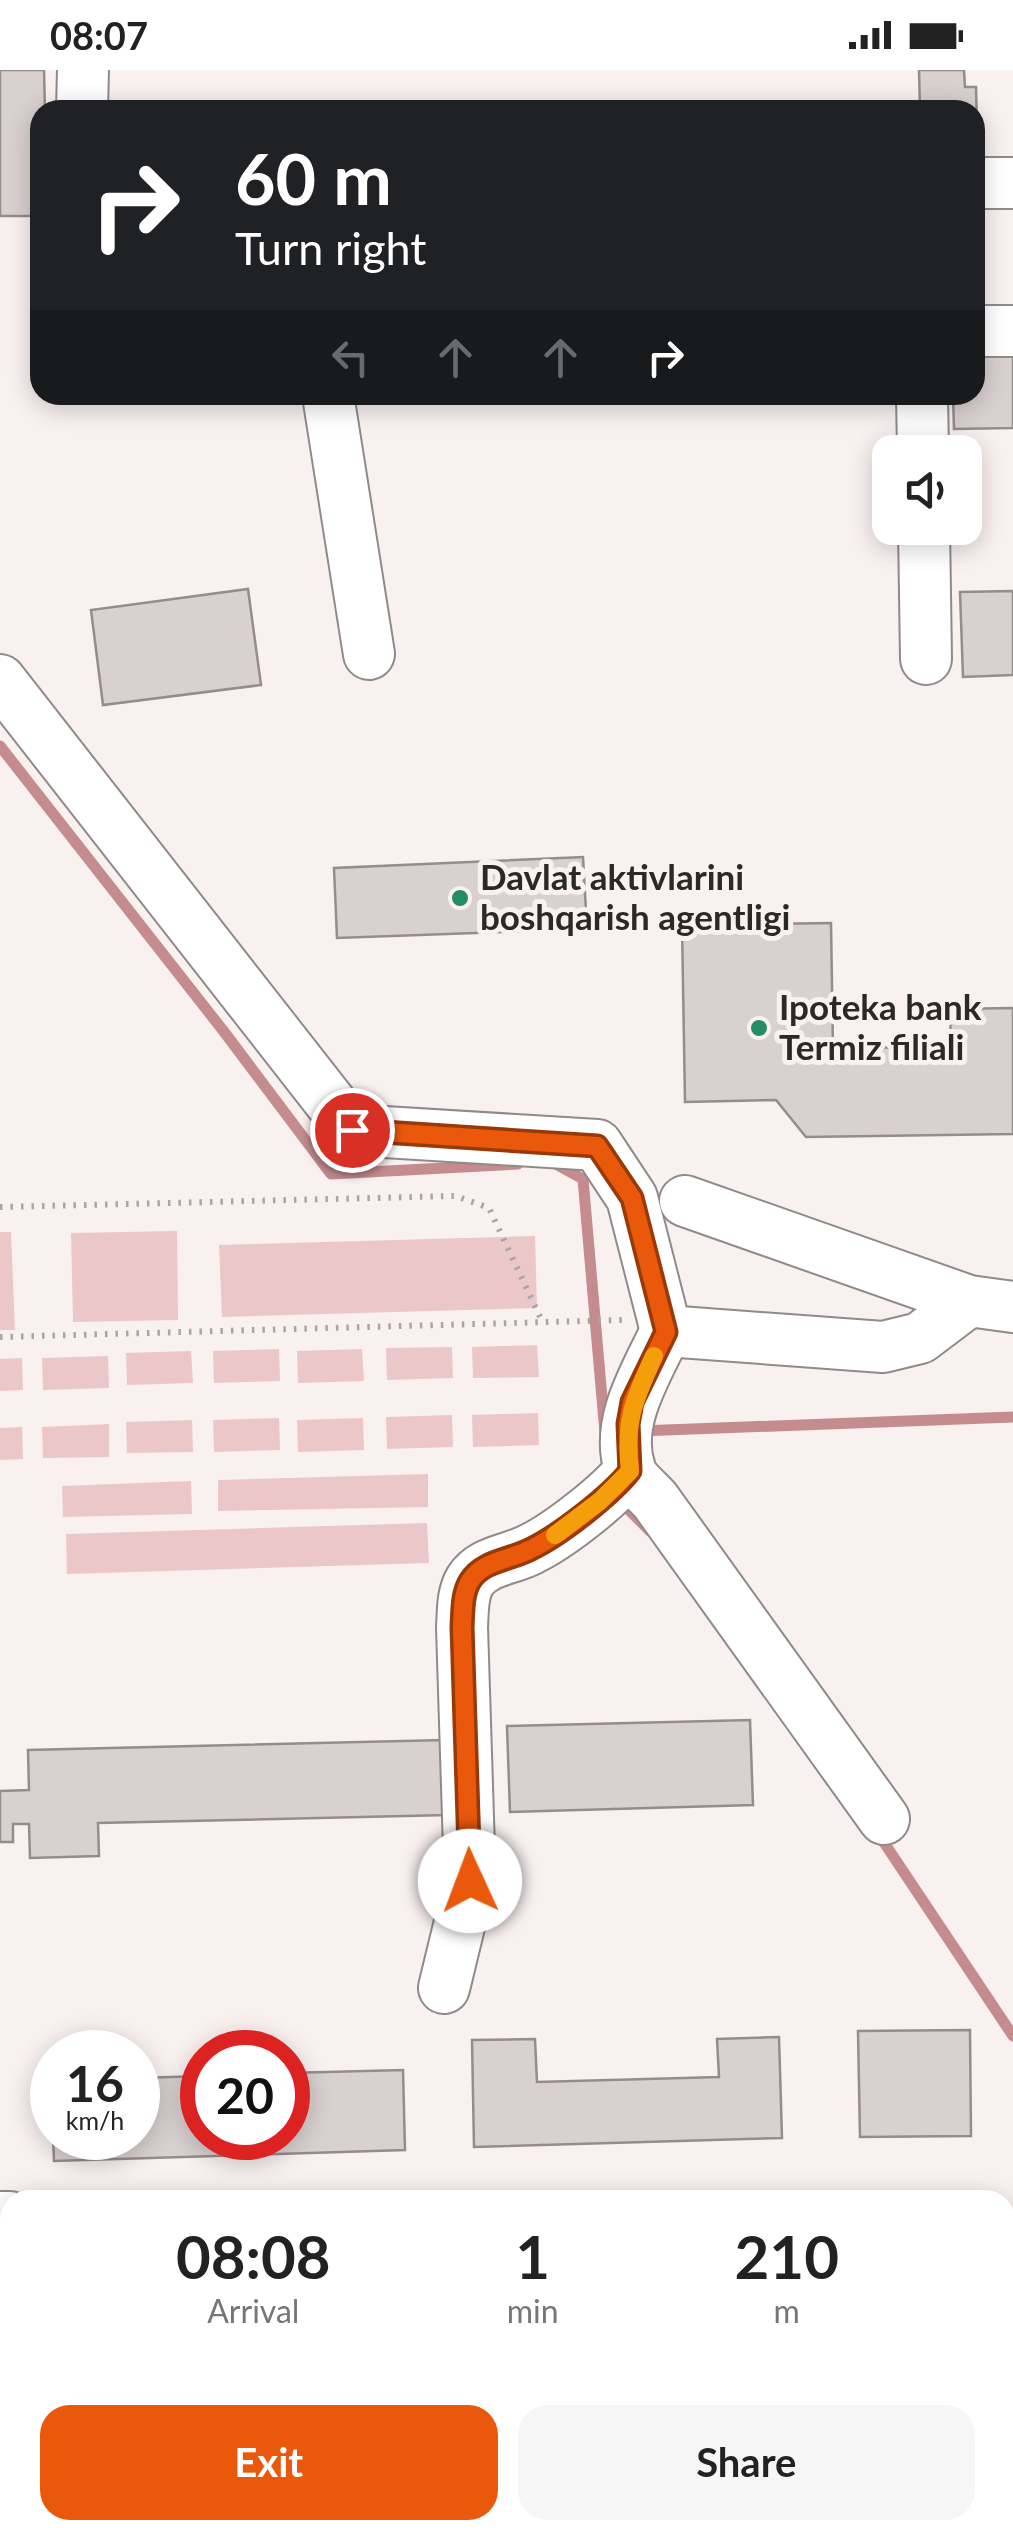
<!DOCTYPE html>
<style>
:root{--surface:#fff;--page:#f6f6f6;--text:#222;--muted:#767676;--accent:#ea580c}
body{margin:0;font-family:Lato,sans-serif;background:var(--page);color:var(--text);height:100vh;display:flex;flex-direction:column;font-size:38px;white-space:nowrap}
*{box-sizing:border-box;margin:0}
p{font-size:32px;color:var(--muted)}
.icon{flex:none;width:55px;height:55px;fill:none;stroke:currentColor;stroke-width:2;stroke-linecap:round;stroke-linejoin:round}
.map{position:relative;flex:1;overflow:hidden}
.panel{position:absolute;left:0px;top:2120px;width:1015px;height:350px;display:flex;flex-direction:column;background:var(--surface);border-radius:30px 30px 0 0;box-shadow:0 5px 25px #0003}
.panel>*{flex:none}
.hud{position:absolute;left:30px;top:30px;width:955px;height:305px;border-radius:30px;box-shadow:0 5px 25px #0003;background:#202124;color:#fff;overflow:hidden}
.controls{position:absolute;left:872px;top:365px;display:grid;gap:20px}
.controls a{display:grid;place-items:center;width:110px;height:110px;border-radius:20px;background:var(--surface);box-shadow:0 5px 25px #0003;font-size:50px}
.speed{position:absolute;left:30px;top:1960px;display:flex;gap:20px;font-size:50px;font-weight:700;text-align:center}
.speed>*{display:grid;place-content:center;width:130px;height:130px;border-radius:50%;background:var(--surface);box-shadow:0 5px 25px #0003;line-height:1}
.speed small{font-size:25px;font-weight:400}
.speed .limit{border:15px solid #d22;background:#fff;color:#111}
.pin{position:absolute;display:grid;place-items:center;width:85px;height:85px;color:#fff;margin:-42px;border:5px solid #fff;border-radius:50%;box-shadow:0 2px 10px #0007}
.me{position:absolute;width:110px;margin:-55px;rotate:358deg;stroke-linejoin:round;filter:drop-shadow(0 0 8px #0008)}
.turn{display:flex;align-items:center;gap:35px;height:210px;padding:0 40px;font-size:45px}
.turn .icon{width:130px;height:130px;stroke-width:2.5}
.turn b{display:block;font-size:70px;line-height:85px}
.lanes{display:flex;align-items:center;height:95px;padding:0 40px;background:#0003;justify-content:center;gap:50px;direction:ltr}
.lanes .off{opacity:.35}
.eta{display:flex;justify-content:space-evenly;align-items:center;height:170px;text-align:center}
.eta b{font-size:60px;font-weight:700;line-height:70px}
.primary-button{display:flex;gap:20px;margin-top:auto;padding:20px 40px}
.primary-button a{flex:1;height:115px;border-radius:30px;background:var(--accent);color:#fff;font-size:40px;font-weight:700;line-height:115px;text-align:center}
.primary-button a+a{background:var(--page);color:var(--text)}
.status{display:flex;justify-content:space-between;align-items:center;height:70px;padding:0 50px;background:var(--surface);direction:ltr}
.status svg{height:28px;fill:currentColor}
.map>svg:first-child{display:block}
.green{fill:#ecc7c9}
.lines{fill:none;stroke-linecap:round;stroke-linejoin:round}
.stream{stroke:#c48c8f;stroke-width:11}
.building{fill:#d9d0d0;stroke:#958c8c;stroke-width:2.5}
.minor-casing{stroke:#92898a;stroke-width:54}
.path{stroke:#aba4a4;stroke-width:6;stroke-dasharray:2.5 8;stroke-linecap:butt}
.minor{stroke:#fff;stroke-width:50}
.route-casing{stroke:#983908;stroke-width:25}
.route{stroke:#ea580c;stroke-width:18}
.slow{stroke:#f59e0b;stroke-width:18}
.poi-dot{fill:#268c68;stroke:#f9f0f0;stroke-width:4}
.labels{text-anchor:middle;stroke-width:10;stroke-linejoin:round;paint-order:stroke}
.poi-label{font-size:35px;font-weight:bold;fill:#2b2828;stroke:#f9f0f0;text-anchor:start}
</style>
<div class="status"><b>08:07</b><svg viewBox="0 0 49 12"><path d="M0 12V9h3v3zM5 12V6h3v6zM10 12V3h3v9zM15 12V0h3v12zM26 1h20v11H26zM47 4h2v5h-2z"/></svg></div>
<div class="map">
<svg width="1013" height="2470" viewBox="0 0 1013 2470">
<rect width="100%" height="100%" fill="#f9f0f0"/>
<!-- green -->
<g class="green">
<polygon points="177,1161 178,1250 73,1252 71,1163"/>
<polygon points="0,1162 11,1162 15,1260 0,1260"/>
<polygon points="535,1166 537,1238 222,1247 219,1175"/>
<polygon points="537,1275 539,1307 473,1308 472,1277"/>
<polygon points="452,1277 453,1308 387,1310 386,1278"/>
<polygon points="279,1279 280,1311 214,1313 213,1281"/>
<polygon points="362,1279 364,1311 298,1313 297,1281"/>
<polygon points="191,1281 193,1313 127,1315 126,1283"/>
<polygon points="108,1286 109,1318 43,1320 42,1288"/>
<polygon points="22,1288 23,1320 0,1321 0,1289"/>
<polygon points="538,1343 539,1375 473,1377 472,1345"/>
<polygon points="452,1345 453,1377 387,1379 386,1347"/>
<polygon points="279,1348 280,1380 214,1382 213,1350"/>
<polygon points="363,1348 364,1380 298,1382 297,1350"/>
<polygon points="192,1350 193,1382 127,1383 126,1352"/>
<polygon points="109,1354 109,1387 43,1388 42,1357"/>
<polygon points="22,1357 23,1389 0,1390 0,1358"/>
<polygon points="428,1404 428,1437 218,1441 218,1410"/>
<polygon points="191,1411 192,1444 63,1447 62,1416"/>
<polygon points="427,1453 429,1493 67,1504 66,1464"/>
</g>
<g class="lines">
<!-- stream -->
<g class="stream">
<polyline points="0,676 225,963 331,1104 518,1094"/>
<polyline points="552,1092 583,1109 605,1363"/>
<polyline points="639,1361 1013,1347"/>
<polyline points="617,1428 650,1461"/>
<polyline points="877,1762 1013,1966"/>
</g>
</g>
<!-- building -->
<g class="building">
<polygon points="0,0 44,0 45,40 40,40 40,146 0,146"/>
<polygon points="919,0 964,0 965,17 976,17 977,58 975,40 920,40"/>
<polygon points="1013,276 1013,358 954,359 953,325 975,325 975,278"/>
<polygon points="248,519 261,615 103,635 91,540"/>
<polygon points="1013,521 1013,605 963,607 960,522"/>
<polygon points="583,787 587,859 337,868 334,798"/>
<polygon points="831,853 833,978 951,977 950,939 1013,938 1013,1064 806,1067 776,1030 685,1032 682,855"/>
<polygon points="750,1650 753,1735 510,1742 507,1656"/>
<polygon points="445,1670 447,1745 98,1753 99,1786 30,1788 29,1754 13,1754 13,1772 0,1772 0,1721 29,1720 28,1680"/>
<polygon points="970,1960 971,2066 860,2067 858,1961"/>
<polygon points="779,1967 782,2068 474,2077 472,1970 535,1969 537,2012 719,2007 717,1969"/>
<polygon points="403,2000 405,2080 54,2091 53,2068 138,2068 138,2008 202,2006 202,2068 288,2068 288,2003"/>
<rect x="0" y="2289" width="10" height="77"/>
<polygon points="1013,2298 1013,2379 1005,2380 1005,2299"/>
<rect x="385" y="2460" width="194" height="10"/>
<rect x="860" y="2460" width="53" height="10"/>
</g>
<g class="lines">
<defs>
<g id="minor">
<polyline points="82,40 83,0"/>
<polyline points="984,113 1013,113"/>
<polyline points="975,261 1013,261"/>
<polyline points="328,325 369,584"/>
<polyline points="922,325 923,382"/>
<polyline points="924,458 926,589"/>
<polyline points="0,610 352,1060 597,1075 632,1128 666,1261 883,1277 920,1268 969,1231"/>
<polyline points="685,1131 969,1231 1013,1237"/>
<path d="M666,1261C647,1302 614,1352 630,1399C633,1410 647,1421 655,1430L884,1749"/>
<path d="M444,1918L470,1811L462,1557C463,1542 462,1524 470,1511C483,1490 511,1490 531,1479C560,1465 609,1426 630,1401"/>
<polyline points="0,2147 10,2147"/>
<polyline points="1005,2173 1013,2174"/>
<polyline points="0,2205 10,2205"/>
<polyline points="1005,2228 1013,2228"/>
</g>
</defs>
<!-- minor casing -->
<use href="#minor" class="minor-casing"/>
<!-- path -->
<g class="path">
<polyline points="0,1137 456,1126 489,1138 542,1251"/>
<polyline points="0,1267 622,1250"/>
</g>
<!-- minor -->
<use href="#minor" class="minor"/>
</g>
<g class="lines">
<defs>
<path id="route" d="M352,1060L597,1076L632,1128L666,1262L632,1332L628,1354L630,1401C610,1426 560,1465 531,1479C511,1490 483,1490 470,1511C462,1524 463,1542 462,1557L470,1811"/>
</defs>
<!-- route casing -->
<use href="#route" class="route-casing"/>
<!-- route -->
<use href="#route" class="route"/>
<!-- slow -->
<path class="slow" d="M555,1465L600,1431L630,1401C624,1352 634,1330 654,1286"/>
</g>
<!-- markers -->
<g class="poi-dot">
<circle cx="460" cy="828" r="10"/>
<circle cx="759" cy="958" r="10"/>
</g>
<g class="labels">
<!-- poi labels -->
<g class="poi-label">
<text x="480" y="820">Davlat aktivlarini<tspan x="480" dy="40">boshqarish agentligi</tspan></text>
<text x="779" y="950">Ipoteka bank<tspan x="779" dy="40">Termiz filiali</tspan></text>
</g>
</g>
</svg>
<div class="controls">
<a><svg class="icon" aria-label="sound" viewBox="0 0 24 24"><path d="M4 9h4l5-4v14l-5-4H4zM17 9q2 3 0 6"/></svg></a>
</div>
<div class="speed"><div>16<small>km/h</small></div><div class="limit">20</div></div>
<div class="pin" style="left:352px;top:1060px;background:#d93025"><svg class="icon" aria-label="arrive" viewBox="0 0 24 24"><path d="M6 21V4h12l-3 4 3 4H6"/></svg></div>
<svg class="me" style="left:470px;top:1811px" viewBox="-20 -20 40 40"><circle r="19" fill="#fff"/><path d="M0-13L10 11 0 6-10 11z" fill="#ea580c"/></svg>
<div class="hud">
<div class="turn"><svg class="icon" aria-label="right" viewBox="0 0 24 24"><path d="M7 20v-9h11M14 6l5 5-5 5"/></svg><div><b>60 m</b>Turn right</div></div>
<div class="lanes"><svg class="icon off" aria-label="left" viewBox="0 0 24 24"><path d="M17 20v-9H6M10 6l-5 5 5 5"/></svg><svg class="icon off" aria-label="ahead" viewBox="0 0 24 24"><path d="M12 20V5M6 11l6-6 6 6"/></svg><svg class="icon off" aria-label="ahead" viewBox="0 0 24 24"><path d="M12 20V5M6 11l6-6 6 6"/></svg><svg class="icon" aria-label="right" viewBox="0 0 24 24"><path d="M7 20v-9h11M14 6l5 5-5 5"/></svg></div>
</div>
<section class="panel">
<div class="eta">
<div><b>08:08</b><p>Arrival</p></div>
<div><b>1</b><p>min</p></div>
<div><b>210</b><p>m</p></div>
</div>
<div class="primary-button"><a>Exit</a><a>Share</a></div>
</section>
</div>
